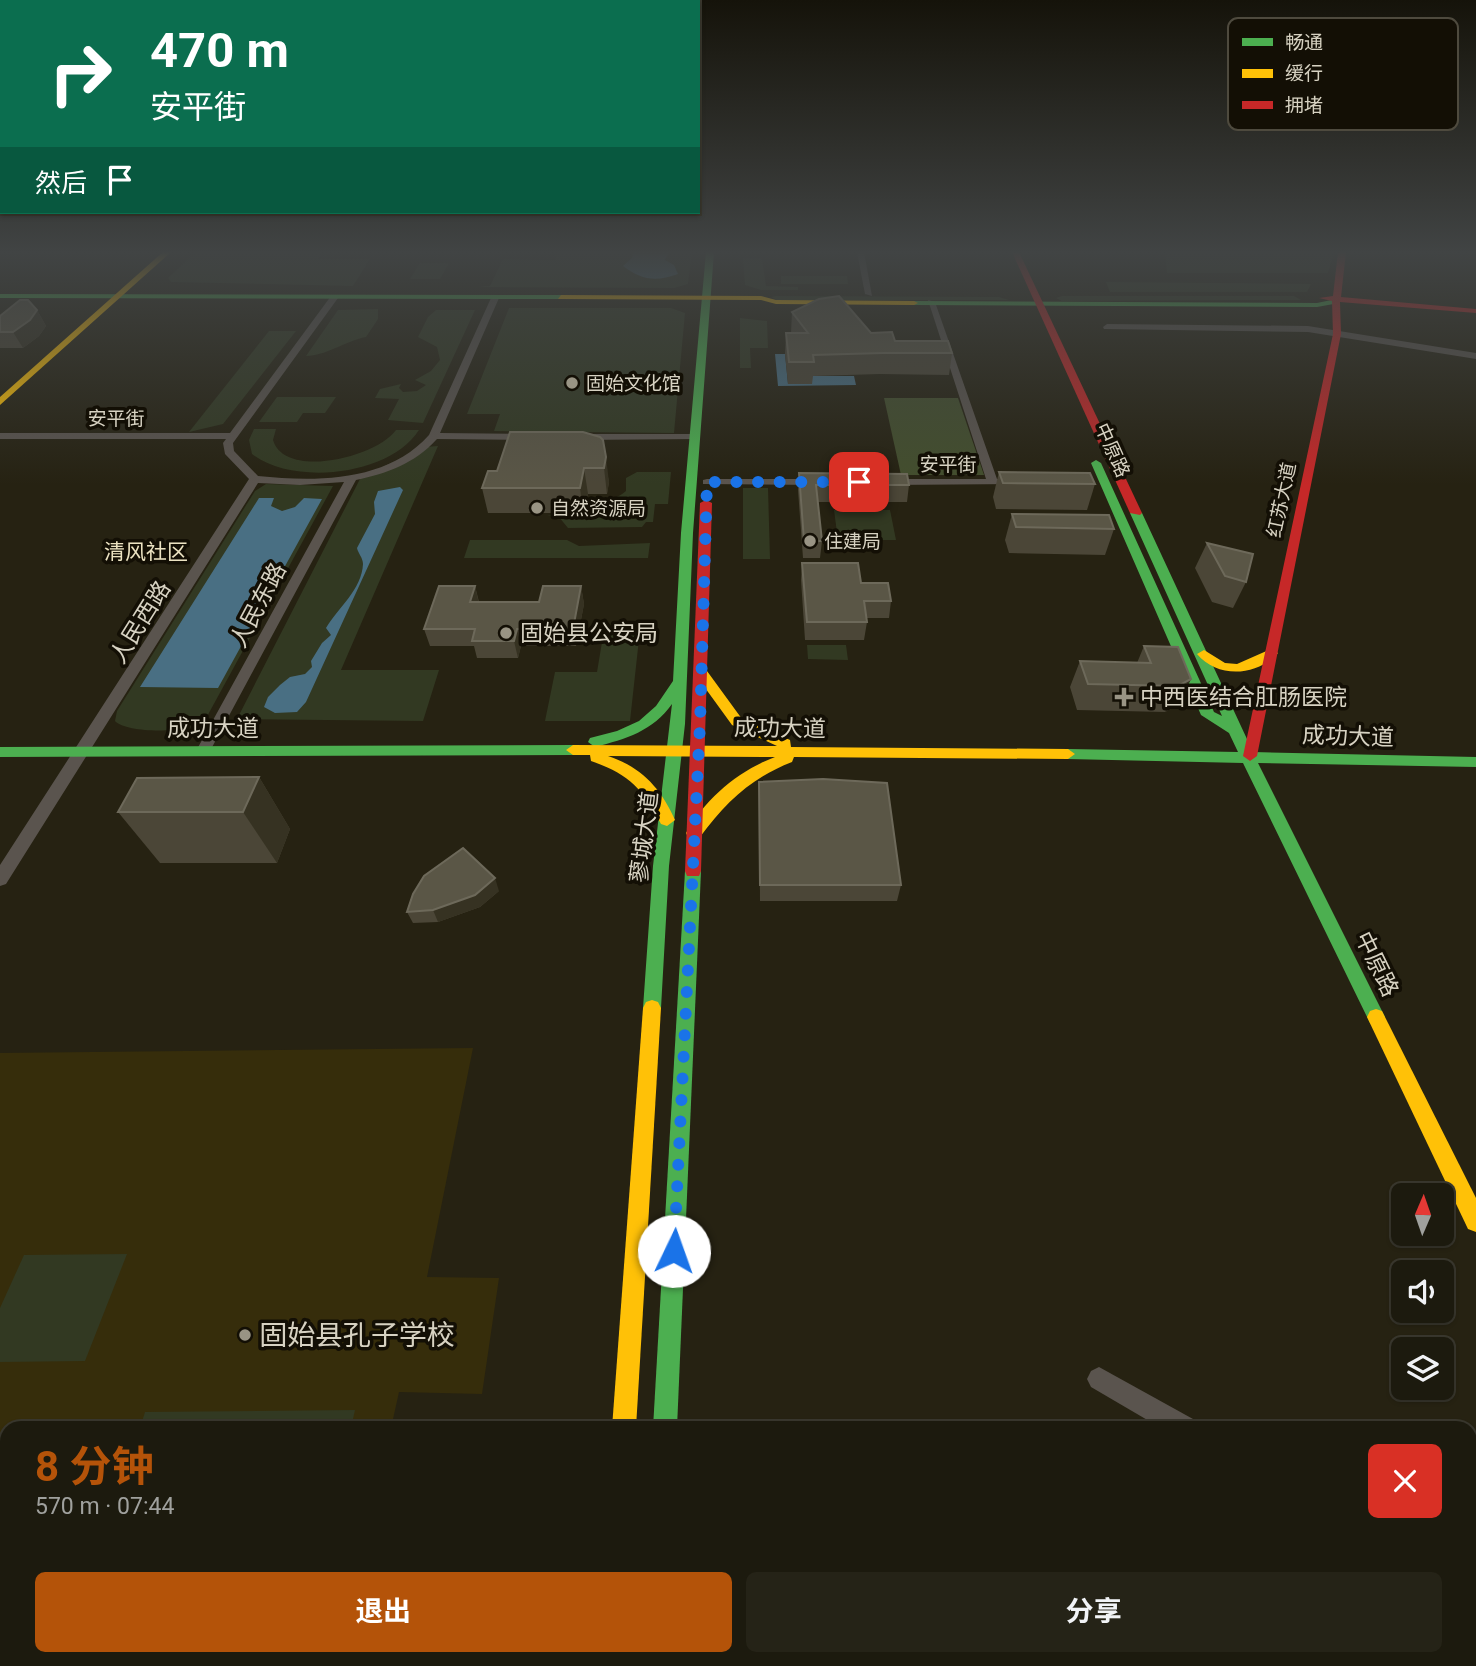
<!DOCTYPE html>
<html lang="zh">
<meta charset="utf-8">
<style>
:root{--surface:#1c1a0e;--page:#252317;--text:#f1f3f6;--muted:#a0a19e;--line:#3a382e;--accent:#b45309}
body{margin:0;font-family:Roboto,"Noto Sans SC",sans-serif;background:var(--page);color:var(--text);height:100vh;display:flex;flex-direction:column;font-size:26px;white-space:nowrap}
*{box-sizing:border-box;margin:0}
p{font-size:23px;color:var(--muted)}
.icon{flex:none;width:38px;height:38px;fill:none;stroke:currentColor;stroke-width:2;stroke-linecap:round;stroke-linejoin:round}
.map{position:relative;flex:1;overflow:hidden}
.details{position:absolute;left:0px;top:1421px;width:1477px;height:245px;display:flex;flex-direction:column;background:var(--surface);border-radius:21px 21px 0 0;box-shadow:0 2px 5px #0004,0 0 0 2px var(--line)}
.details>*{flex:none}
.banner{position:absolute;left:0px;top:0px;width:700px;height:214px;box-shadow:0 2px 5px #0004,0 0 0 2px var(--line);background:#0b6e4f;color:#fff;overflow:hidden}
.needle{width:46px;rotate:2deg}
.fabs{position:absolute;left:1391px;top:1183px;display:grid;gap:14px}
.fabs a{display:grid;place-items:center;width:63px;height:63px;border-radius:10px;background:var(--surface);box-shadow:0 2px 5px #0004,0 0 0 2px var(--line);font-size:35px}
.pin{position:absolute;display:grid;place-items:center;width:60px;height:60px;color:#fff;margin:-30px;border-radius:14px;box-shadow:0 4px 10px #0006}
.me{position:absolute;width:77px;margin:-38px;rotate:3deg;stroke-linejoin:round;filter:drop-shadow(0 0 5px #0008)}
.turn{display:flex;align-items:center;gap:24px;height:147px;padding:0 35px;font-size:32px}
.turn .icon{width:91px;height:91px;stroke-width:2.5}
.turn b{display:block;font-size:49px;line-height:60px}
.then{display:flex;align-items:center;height:66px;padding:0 35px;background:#0003;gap:14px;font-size:26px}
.round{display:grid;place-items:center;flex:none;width:74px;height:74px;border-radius:10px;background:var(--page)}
.head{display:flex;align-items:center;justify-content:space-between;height:119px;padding:0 35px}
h1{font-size:42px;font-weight:700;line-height:52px;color:var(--accent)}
.cta{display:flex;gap:14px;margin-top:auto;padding:14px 35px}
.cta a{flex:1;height:80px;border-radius:10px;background:var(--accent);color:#fff;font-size:28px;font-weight:700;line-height:80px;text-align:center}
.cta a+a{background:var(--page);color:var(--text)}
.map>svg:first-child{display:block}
.built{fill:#362d0b}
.green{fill:#323922}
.forest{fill:#434e2d}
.water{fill:#496f83}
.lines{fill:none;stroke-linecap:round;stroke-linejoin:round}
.street{fill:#5a544e;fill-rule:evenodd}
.fast{fill:#4caf50;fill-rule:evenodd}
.slow{fill:#ffc107;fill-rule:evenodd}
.jam{fill:#c62828;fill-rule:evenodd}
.wall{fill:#4b4637}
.shaded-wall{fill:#363222}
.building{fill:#5a5646;stroke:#6d695a;stroke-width:2}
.route{stroke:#1a73e8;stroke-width:12;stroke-dasharray:0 21.6}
.poi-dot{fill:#999484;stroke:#130f05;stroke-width:2.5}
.labels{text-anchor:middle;stroke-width:7;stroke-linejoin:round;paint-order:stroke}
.far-poi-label{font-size:19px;fill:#d7d2c2;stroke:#130f05;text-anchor:start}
.far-street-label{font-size:19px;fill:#d7d2c2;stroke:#130f05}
.far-quarter-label{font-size:21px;fill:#ece3c2;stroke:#130f05}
.street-label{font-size:23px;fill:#d7d2c2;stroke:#130f05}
.poi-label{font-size:23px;fill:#d7d2c2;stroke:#130f05;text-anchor:start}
.near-poi-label{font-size:28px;fill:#d7d2c2;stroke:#130f05;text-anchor:start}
.key{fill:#130f05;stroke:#4e4a3e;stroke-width:2}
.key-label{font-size:19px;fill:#d7d2c2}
</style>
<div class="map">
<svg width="1476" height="1666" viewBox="0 0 1476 1666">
<rect width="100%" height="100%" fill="#262212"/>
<!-- built -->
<polygon class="built" points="473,1048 427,1277 499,1278 482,1394 399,1392 391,1428 7,1428 7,1659 345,1659 343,1666 0,1666 0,1053"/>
<!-- green -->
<g class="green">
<polygon points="196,252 323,252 318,259 370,259 353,286 171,282 168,278"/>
<polygon points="558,252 692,252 688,284 674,288 477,287 490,286 503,259 555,260"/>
<polygon points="1165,252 1334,252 1328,273 1167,273"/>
<polygon points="743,258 762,258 766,286 798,287 798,290 761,290 745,285"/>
<polygon points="420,263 449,263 440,279 410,279"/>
<polygon points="781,276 847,276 848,284 781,284"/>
<polygon points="1106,282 1311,284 1307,292 1110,292"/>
<polygon points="776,296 999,297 1009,300 777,300 771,297"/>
<polygon points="1062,296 1294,296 1301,300 1062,301 1056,298"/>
<polygon points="509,308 671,308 685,313 674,433 494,431 500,414 467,414"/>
<path d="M378,309V319L366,337C345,341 326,356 306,356L338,310Z"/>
<polygon points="436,310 475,310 423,423 388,420 399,399 375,398 380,389 401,384 399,388 403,392 417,391 426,385 415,380 431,371 440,360 437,347 418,337 428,317"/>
<polygon points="740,318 767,321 768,348 750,348 751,368 740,368"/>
<polygon points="269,331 296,331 223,424 189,432"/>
<polygon points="277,397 336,397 325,413 303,413 297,422 259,422"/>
<path d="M254,429H276L273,440C285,480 377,457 396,430H419C390,476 293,486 252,454L249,440Z"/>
<polygon points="438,446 341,670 439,670 423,721 237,719 361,477 425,447"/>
<path d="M637,472H671L668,504H655L653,522H646L642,527L568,528L559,517L547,515H573L586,499C602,501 613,502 626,491V478Z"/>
<path d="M266,484L333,486L204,722C190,733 127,734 115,721L117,711L255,491Z"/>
<polygon points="743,488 768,488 770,559 743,559"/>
<polygon points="834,510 890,510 896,540 838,540"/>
<polygon points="470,540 567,540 579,546 650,543 648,558 464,558"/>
<polygon points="604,630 640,630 630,721 545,721 555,672 597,672"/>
<polygon points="807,645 846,645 848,660 808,659"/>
<polygon points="127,1254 85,1361 0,1362 0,1308 24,1255"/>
<polygon points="355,1410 351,1428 140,1428 145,1412"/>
</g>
<!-- forest -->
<polygon class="forest" points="884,398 958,398 984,475 901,475"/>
<!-- water -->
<g class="water">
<path d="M633,252H669L665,260L674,265L678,274C656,282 641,280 623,266L632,258Z"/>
<polygon points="775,354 785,354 788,384 811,376 854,376 856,385 778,386"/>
<path d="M400,487L403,490L306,702L297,712L275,713L264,707L268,697L280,685L290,677L305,674L312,667L311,661L322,643L331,635L326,628C338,608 362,589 363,564C363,558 358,553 357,548L375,514L374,502L378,491Z"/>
<polygon points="259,498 274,498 271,506 282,511 295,507 304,498 322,499 218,688 140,687"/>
</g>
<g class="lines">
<!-- street -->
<g class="street">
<polygon points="857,252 864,252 872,296 865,294"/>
<path d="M331,296L338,298L233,443L234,451L258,476C317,482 387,482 429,435L491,298L495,296L499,298L440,433L530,434L535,437L530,440L437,439C414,464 388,473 356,480L210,751L203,756L196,751L344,482L300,485L258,483L6,884L0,886V865L249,479L225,454L223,443L226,439H0V433H230Z"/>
<polygon points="928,300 935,302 997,479 1016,479 1021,482 1020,484 888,485 883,482 888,479 986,479"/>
<polygon points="1107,324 1308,326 1476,353 1476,359 1308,332 1104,329 1103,327"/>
<polygon points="694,434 698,435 698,439 577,440 572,437 577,434"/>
<polygon points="707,479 820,479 825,482 820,485 703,484 703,480"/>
<polygon points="1099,1367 1193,1419 1196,1428 1161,1428 1091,1387 1087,1379 1091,1371"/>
<rect x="1470" y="1472" width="6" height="26"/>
</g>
<!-- fast -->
<g class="fast">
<path d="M706,252H714L693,533L685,724L669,866L661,1008L658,1014L652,1016L646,1014L643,1008L653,866L672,704C653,731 626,739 595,747L588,742L590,738L617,731L639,721L656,706L673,681L681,533Z"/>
<polygon points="0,294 561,295 565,297 561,299 0,298"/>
<polygon points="1336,299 1339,303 1317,307 914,305 910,303 914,301 1317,303"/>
<polygon points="1096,460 1101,463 1214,712 1222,716 1130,513 1132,511 1142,513 1253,752 1476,757 1476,767 1258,763 1385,1017 1382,1023 1376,1025 1370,1023 1243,763 1068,759 1061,754 1068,749 1238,752 1229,733 1201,715 1091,463"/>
<polygon points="573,745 580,750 573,755 0,757 0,747"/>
<polygon points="693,864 699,866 701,871 677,1428 653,1428 685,871 687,866"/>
</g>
<!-- slow -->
<g class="slow">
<polygon points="163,252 171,252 0,405 0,397"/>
<polygon points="561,295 761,296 776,300 914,301 918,303 914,305 776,304 761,300 558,299"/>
<path d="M1271,649L1278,653C1257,676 1218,679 1197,654L1204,650L1225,663L1237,664Z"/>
<path d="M702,670L707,671L742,719L790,740L791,747L1068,749L1075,754L1068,759L794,757L792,762C751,778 726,802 700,837H688L686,833C706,798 738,771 775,757L608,756C641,767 661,788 675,820L667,826L661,824C643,789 629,774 591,761L590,755H573L566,750L573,745L777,746L732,725L695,674Z"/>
<polygon points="652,1000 658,1002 661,1008 636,1428 612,1428 643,1008 646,1002"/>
<polygon points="1376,1009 1382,1011 1476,1198 1476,1232 1468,1229 1367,1017 1370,1011"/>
<rect x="640" y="1659" width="28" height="7"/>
</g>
<!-- jam -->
<g class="jam">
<polygon points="1012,252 1019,252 1142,513 1140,515 1130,513"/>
<polygon points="1338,252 1346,252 1341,297 1476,309 1476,313 1340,302 1341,334 1257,756 1250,761 1243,756 1333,334 1332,301 1319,298 1333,296"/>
<polygon points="706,500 712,503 701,871 699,876 687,876 685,871 700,503"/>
<rect x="594" y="1659" width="28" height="7"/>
</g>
</g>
<!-- wall -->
<g class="wall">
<polygon points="37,310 46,326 39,336 23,348 0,348 0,316"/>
<polygon points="792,312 871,333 895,341 952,353 949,375 880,374 813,376 812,384 788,384 785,354 786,333 791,333"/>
<polygon points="600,437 609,482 607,494 588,494 583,513 488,513 482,488 497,471"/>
<polygon points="999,472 1095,484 1087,510 996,509 993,497"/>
<polygon points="799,473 909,485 907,502 818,502 822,541 820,558 803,558 798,490"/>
<polygon points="1012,514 1114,529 1105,555 1009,553 1005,540"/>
<polygon points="1207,543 1246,582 1233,608 1212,602 1195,568"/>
<polygon points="802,563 861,583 891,601 889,618 866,618 867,622 864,640 805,640 801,580"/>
<polygon points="475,586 479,602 539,602 581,586 584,604 576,646 521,646 518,658 477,658 474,646 430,646 424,629"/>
<polygon points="1144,646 1191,679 1178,705 1165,712 1077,710 1070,687 1080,661 1137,663"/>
<polygon points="259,777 290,829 277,863 160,863 118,812"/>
<polygon points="759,782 901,885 897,901 760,901"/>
<polygon points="499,891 480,907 438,922 413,923 407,912"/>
<polygon points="1053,1659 1243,1659 1243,1666 1051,1666"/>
</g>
<!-- shaded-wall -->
<g class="shaded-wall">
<polygon points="37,310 46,326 39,336 23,348 13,332"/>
<polygon points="606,457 609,482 607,494 604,468"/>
<polygon points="584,468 588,494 583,513 580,488"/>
<polygon points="475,586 479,604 470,602"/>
<polygon points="581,586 584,604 576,646 573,629"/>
<polygon points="517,629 521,646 518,658 514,641"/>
<polygon points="1191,679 1178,705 1165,712 1178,686"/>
<polygon points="259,777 290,829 277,863 243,812"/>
<polygon points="495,878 499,891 480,907 438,922 433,910"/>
</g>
<!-- building -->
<g class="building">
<polygon points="839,296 871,333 892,332 895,341 948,341 952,353 883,353 813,355 814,362 789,362 786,333 808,333 792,312 819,299"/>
<polygon points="20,300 28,300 37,310 30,320 13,332 0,332 0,316"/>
<polygon points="510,432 583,432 600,437 603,440 606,457 604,468 584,468 580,488 482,488 488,471 497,471"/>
<polygon points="999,472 1090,473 1095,484 1003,483"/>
<polygon points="799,473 907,474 909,485 816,485 822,541 804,541"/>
<polygon points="1012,514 1109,515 1114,529 1016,527"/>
<polygon points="1207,543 1253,554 1246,582 1225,576"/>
<polygon points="802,563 858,563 861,583 888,583 891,601 864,601 867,622 807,622"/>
<polygon points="439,586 475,586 470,602 539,602 543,586 581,586 573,629 517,629 514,641 472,641 475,629 424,629"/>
<polygon points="1144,646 1178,647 1191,679 1178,686 1088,684 1080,661 1151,663"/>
<polygon points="259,777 243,812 118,812 137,778"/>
<polygon points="823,779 887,783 901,885 760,885 759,782"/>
<polygon points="463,848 495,878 475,895 433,910 407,912 413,894 424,876"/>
<polygon points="1067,1659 1243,1659 1243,1666 1065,1666"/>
</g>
<!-- sky -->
<linearGradient id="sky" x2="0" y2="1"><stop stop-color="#15130a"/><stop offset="0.52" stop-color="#414444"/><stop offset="1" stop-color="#414444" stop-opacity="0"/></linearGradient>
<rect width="1476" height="485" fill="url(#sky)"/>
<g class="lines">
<!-- route -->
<polyline class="route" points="674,1251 700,724 707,482 859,482"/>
</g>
<!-- markers -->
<g class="poi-dot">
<circle cx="572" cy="383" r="7"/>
<circle cx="537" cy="508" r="7"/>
<circle cx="810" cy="541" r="7"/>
<circle cx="506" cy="633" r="7"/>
<path d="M1120.5 686.5h7v7h7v7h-7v7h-7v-7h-7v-7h7z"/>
<circle cx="245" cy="1335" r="7"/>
</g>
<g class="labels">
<!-- far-poi labels -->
<g class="far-poi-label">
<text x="586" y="390">固始文化馆</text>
<text x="551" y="515">自然资源局</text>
<text x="824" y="548">住建局</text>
</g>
<!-- far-street labels -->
<g class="far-street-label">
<text x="116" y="425">安平街</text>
<text transform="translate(1113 450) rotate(66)" y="7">中原路</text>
<text x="948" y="471">安平街</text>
<text transform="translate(1281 500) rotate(-78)" y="7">红苏大道</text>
</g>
<!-- far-quarter labels -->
<g class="far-quarter-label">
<text x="146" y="559">清风社区</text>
</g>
<!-- street labels -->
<g class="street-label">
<text transform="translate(258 605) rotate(-62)" y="8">人民东路</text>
<text transform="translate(140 622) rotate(-58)" y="8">人民西路</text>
<text x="213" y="736">成功大道</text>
<text transform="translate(780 728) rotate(1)" y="8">成功大道</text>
<text transform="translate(1348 736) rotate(2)" y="8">成功大道</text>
<text transform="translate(644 837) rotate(-83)" y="8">蓼城大道</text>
<text transform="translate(1377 964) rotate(64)" y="8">中原路</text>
</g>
<!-- poi labels -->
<g class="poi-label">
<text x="520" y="641">固始县公安局</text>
<text x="1140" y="705">中西医结合肛肠医院</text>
</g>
<!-- near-poi labels -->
<g class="near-poi-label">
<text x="259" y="1345">固始县孔子学校</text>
</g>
</g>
<!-- legend -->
<rect x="1228" y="18" width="230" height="112" rx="10" class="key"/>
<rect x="1242" y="38" width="31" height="8" fill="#4caf50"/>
<rect x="1242" y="69" width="31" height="9" fill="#ffc107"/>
<rect x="1242" y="101" width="31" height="8" fill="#c62828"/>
<g class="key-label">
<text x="1285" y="49">畅通</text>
<text x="1285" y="80">缓行</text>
<text x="1285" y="112">拥堵</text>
</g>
</svg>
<div class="fabs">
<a><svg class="needle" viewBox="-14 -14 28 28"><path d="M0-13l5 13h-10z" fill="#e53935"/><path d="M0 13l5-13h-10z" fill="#a0a19e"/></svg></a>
<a><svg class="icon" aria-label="sound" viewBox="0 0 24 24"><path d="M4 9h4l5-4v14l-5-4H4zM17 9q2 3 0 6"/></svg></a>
<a><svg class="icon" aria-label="layers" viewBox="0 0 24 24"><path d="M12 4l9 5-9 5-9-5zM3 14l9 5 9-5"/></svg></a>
</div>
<div class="pin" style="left:859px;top:482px;background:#d93025"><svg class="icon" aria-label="arrive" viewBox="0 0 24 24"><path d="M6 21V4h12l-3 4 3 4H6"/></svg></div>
<svg class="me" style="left:674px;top:1251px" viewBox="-20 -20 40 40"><circle r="19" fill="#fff"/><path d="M0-13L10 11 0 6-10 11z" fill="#1a73e8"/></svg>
<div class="banner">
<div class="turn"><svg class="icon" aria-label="right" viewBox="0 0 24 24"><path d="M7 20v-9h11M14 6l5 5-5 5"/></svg><div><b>470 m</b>安平街</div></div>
<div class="then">然后<svg class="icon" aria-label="arrive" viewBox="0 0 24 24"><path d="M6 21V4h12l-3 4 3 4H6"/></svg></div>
</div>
<section class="details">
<div class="head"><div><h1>8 分钟</h1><p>570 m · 07:44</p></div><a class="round" style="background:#d93025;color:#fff"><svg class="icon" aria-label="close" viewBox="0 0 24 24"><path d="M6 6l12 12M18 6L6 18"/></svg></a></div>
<div class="cta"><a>退出</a><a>分享</a></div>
</section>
</div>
